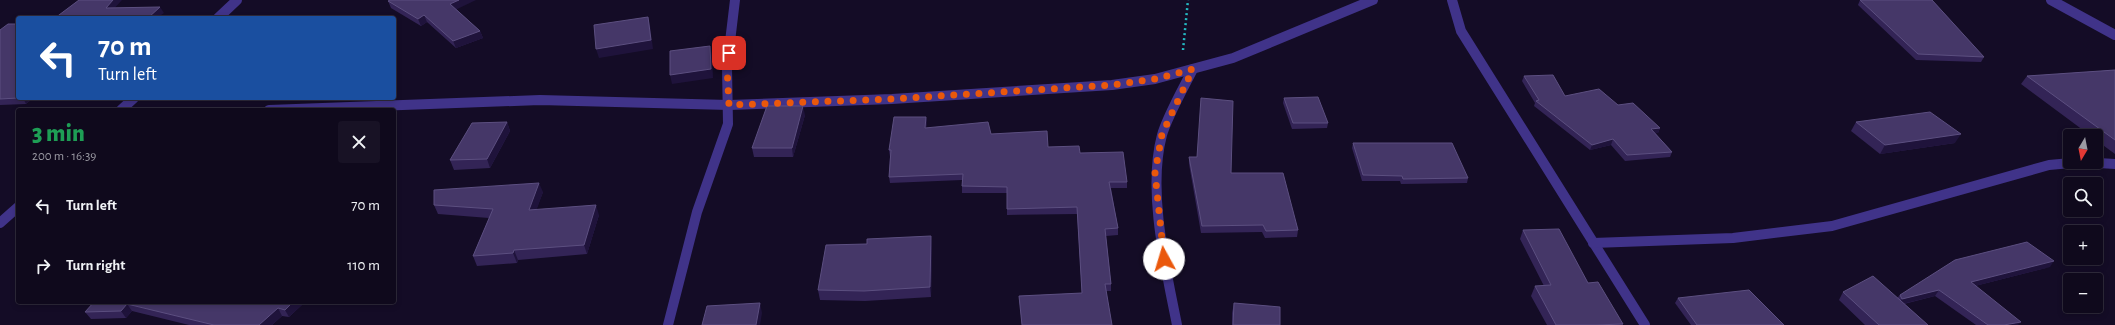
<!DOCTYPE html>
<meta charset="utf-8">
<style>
:root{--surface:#0f091c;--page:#181225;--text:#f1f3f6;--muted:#9b9aa3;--line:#2f2a3b}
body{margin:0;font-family:"Alegreya Sans",sans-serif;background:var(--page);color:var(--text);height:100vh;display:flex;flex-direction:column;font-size:15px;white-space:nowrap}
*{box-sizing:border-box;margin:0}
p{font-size:13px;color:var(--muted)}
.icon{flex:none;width:22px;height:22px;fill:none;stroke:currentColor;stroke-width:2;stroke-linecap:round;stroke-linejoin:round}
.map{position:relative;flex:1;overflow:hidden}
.panel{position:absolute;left:16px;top:108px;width:380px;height:196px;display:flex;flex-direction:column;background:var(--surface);border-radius:4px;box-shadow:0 2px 6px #0003,0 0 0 1px var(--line)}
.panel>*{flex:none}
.guide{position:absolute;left:16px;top:16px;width:380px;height:84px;border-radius:4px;box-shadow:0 2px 6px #0003,0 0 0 1px var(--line);background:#1a4fa0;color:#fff;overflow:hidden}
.needle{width:26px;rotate:190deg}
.controls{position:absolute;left:2063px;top:129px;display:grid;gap:8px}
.controls a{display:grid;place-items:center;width:40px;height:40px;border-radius:4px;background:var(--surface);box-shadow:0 2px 6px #0003,0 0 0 1px var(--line);font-size:20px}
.pin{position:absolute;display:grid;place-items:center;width:34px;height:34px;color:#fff;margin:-17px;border-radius:8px;box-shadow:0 2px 6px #0006}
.me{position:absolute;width:44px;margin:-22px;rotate:354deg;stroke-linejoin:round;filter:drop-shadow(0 0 3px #0008)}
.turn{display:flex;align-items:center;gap:14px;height:84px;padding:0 16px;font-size:18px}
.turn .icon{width:52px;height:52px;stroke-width:2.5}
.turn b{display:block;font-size:28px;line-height:34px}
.round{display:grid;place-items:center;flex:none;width:42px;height:42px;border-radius:4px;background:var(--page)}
.overview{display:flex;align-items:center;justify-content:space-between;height:68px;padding:0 16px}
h1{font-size:24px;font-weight:800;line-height:30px;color:#1e9e55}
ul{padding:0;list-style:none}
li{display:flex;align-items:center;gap:12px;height:60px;padding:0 16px}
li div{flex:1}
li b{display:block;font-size:15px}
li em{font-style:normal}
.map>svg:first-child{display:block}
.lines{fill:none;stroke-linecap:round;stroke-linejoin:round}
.path{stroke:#24b9c1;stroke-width:2.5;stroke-dasharray:2 3;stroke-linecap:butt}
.minor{stroke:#403389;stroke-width:10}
.wall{fill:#332456}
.shaded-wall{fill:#1f133b}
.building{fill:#453768;stroke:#5c4f80}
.route{stroke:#ea580c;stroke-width:7;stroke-dasharray:0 12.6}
</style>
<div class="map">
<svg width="2115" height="325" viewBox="0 0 2115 325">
<rect width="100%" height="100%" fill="#140c26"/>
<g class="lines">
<!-- path -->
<polyline class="path" points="1183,50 1188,0"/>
<!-- minor -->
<g class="minor">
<polyline points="1452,0 1461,31 1645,325"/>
<polyline points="2051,0 2115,35"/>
<polyline points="218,18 237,0"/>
<polyline points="121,110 134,98"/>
<polyline points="269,110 540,100 729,105 892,99 1112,85 1155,79 1233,58 1373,0"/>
<polyline points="0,223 18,207"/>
<polyline points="1593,243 1733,238 1832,226 2049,165 2082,162 2115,164"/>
<polyline points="668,325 697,212 728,124 727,67 735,0"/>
<path d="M1177,325C1166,269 1147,191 1162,135C1167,117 1184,87 1193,69"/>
</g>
</g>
<!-- wall -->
<g class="wall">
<polygon points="1860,0 1984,57 1981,62 1916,60 1858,5"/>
<polygon points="388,1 456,9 480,31 483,38 456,48 427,22 421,26 391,8"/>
<polygon points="0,30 18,98 33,98 26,104 0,105"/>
<polygon points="2115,70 2115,154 2096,140 2096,136 2091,136 2021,84 2027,76"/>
<polygon points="1524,76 1565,96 1618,105 1660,128 1658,133 1655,133 1672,152 1670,157 1625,161 1611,145 1590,150 1534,106 1535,103 1522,81"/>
<polygon points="1284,98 1328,123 1327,128 1292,129 1283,103"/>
<polygon points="805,115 793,157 754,157 752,148"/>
<polygon points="926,117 927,123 926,128 991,134 1048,147 1080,153 1127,182 1127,188 1111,188 1118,228 1118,235 1106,236 1111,284 1111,291 1106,291 1112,325 1022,325 1019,296 1082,293 1077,214 1007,215 1007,193 962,193 962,180 890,183 889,177 890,157 889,150"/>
<polygon points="507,122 510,131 490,168 454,170 450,160"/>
<polygon points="1856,122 1955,143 1880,154 1851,131"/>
<polygon points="1353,143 1468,178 1467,183 1401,184 1400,181 1362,181 1352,148"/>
<polygon points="1189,157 1231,173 1298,230 1297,237 1265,238 1262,232 1201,233 1189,164"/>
<polygon points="543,192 536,210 599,215 587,254 518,260 517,263 477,266 473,256 489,218 438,214 434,205"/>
<polygon points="1523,230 1588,283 1623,324 1623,325 1547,325 1531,296 1535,286 1544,286 1520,239"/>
<polygon points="932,246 931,297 865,301 820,300 818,290"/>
<polygon points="2050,267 1975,286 2018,325 1976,325 1935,296 1904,304 1928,325 1865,325 1839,300 1843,292 1897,298 1900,295"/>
<polygon points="1678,298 1784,325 1691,325 1675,303"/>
<polygon points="94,302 305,302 289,317 282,316 272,325 189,325 132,311 126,318 91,319 85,312"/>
<polygon points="1234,303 1280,325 1232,325 1232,313"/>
</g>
<!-- shaded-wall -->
<g class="shaded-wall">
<polygon points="113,0 122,0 110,13 106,8"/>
<polygon points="459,0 476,0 453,11 450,4"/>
<polygon points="160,7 164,13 157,18 148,18"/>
<polygon points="424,15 427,22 421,26 418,19"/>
<polygon points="648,17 650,25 653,49 599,58 596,49"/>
<polygon points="480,31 483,38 456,48 453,41"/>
<polygon points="710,46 712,55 713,78 672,84 670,75"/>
<polygon points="23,98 33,98 26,104"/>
<polygon points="803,106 805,115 793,157 792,148"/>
<polygon points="926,117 927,123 925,134 925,128"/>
<polygon points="507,122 510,131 490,168 487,159"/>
<polygon points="1660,128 1658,133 1649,135 1651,129"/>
<polygon points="1961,134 1955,143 1880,154 1885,145"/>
<polygon points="1613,139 1611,145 1590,150 1592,145"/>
<polygon points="539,183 543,192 533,220 529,210"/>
<polygon points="596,205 599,215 587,254 584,245"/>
<polygon points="931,236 932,246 931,297 930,287"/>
<polygon points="514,250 518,260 517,263 513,253"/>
<polygon points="2054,261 2050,267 1967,288 1971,282"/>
<polygon points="1939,290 1935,296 1898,305 1902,299"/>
<polygon points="293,302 305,302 289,317 285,310"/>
<polygon points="760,303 762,313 760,325 756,325"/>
<polygon points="127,304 132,311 126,318 121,311"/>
<polygon points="278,308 282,316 272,325 259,325"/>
<polygon points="2021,322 2018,325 2004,325"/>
</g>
<!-- building -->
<g class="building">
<polygon points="79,0 113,0 106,8 160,7 148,18 55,18"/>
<polygon points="390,0 459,0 450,4 480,31 453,41 424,15 418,19 388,1"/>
<polygon points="1860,0 1932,0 1984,57 1918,54"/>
<polygon points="648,17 651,40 596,49 594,25"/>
<polygon points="8,24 18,24 18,98 0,99 0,30"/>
<polygon points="710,46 711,69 670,75 670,51"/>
<polygon points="2115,70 2115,140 2027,76"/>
<polygon points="1553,75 1565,96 1599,89 1618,105 1633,103 1660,128 1651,129 1672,152 1627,155 1613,139 1592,145 1536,101 1539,100 1524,76"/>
<polygon points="1318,97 1328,123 1293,123 1284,98"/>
<polygon points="1201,98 1233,101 1231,173 1283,173 1298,230 1266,231 1263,225 1202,226 1189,157 1197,157"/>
<polygon points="767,106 803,106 792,148 752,148"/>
<polygon points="1930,112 1961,134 1885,145 1856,122"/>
<polygon points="894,117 926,117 925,128 988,122 991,134 1047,131 1048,147 1079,146 1080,153 1123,152 1127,182 1109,182 1118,228 1105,229 1111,284 1105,284 1112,325 1022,325 1019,296 1082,293 1077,207 1007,209 1007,187 962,186 963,174 889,177 891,150 889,150"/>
<polygon points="507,122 487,159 450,160 472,123"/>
<polygon points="1353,143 1452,143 1468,178 1403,179 1402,176 1363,175"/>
<polygon points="539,183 529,210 596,205 584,245 514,250 513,253 473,256 493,209 434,205 434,190"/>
<polygon points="1559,229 1588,283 1598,282 1623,324 1595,325 1556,325 1535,286 1551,285 1523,230"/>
<polygon points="931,236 930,287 864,291 818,290 826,245 867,244 867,239"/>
<polygon points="2027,242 2054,261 1971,282 2021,322 2004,325 1988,325 1939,290 1902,299 1900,295 1955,260"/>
<polygon points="1873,276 1928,325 1879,325 1843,292"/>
<polygon points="1749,290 1784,325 1697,325 1678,298"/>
<polygon points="94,302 293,302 285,310 278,308 259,325 214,325 127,304 121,311 85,312"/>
<polygon points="760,303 756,325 702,325 707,306"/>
<polygon points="1234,303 1280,307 1280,325 1233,325"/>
</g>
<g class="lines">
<!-- route -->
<polyline class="route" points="729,53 727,67 729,105 892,99 1112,85 1155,79 1193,69 1162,134 1155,173 1164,259"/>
</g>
</svg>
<div class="controls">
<a><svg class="needle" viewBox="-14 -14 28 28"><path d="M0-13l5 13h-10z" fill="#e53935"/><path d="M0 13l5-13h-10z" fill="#9b9aa3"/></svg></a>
<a><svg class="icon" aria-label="search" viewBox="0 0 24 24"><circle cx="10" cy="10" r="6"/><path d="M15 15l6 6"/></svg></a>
<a>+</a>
<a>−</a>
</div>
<div class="pin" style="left:729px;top:53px;background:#d93025"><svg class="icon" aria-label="arrive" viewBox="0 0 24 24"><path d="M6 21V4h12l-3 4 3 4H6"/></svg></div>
<svg class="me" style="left:1164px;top:259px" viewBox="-20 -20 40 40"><circle r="19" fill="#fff"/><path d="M0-13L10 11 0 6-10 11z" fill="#ea580c"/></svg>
<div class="guide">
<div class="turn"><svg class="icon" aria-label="left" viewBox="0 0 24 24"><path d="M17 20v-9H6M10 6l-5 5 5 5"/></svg><div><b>70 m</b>Turn left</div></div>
</div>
<section class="panel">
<div class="overview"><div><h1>3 min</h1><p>200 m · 16:39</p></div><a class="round"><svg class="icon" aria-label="close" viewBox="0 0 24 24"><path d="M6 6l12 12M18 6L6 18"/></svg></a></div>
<ul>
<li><svg class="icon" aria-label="left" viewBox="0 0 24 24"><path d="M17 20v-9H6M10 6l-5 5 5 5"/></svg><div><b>Turn left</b></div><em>70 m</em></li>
<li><svg class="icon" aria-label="right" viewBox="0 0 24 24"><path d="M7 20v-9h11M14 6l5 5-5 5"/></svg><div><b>Turn right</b></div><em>110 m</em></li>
</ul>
</section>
</div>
